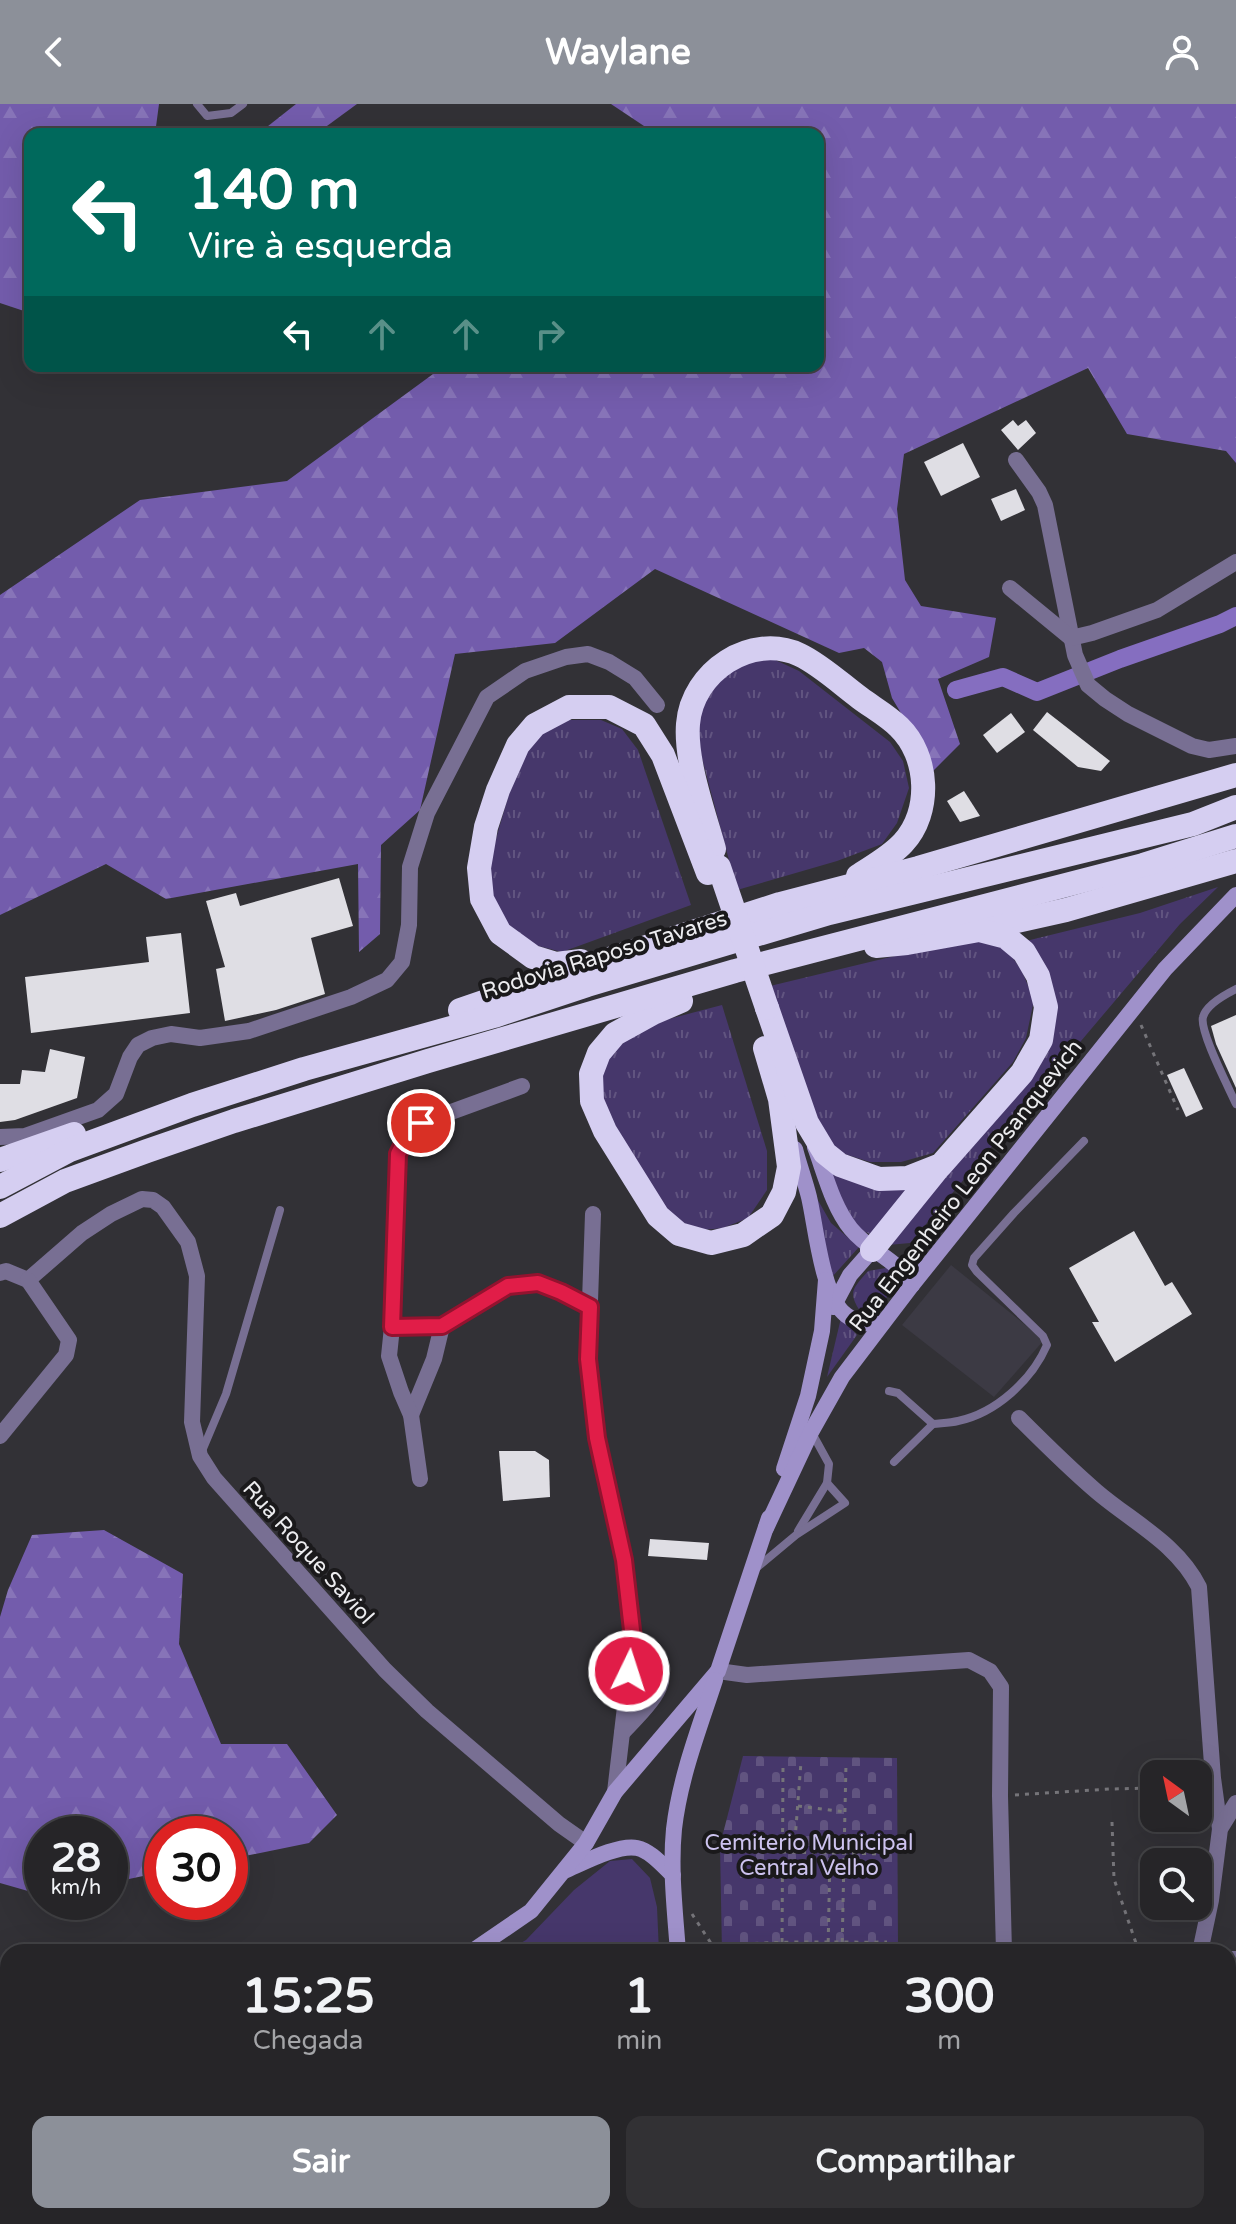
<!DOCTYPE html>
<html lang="pt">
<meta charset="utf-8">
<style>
:root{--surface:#262528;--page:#323134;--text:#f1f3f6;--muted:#a4a5a8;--line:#424245;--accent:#8c9099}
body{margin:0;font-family:"Varela Round",sans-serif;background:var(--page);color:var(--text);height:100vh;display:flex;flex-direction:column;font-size:30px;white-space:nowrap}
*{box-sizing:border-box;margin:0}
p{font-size:26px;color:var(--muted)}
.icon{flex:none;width:44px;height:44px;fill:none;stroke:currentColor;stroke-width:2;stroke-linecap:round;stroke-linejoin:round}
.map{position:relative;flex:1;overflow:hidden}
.side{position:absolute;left:0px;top:1840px;width:1236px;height:280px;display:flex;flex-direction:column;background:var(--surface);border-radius:24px 24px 0 0;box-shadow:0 8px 32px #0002,0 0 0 2px var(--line)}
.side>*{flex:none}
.hud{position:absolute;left:24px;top:24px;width:800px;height:244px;border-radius:16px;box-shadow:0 8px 32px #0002,0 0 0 2px var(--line);background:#00695c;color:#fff;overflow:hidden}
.needle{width:52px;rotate:327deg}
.tools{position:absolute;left:1140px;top:1656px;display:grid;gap:16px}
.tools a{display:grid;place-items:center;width:72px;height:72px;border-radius:16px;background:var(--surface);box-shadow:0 8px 32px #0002,0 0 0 2px var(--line);font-size:40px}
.speed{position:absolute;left:24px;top:1712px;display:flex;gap:16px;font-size:40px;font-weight:700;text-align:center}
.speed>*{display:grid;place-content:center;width:104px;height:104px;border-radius:50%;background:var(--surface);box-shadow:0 8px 32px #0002,0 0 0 2px var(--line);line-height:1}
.speed small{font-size:20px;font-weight:400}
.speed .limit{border:12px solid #d22;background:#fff;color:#111}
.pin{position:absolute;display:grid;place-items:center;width:68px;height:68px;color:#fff;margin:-34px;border:4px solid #fff;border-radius:50%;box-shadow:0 2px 8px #0007}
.me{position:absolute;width:88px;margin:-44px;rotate:4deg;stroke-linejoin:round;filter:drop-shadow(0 0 6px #0008)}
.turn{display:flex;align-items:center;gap:28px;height:168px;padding:0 32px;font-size:36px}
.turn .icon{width:104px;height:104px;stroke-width:2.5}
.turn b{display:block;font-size:56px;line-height:68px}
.lanes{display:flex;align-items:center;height:76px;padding:0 32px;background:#0003;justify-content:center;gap:40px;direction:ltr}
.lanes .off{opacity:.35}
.eta{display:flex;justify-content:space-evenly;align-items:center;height:136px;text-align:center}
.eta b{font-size:48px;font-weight:700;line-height:56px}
.primary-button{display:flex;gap:16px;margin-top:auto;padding:16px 32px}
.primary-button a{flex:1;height:92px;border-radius:16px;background:var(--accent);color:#fff;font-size:32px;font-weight:700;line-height:92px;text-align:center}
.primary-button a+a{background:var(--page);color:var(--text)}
header{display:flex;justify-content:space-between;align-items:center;height:104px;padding:0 32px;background:var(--accent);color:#fff;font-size:36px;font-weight:700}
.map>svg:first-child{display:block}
.built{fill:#3c3a44}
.grass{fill:url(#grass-tufts)}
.forest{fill:url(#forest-firs)}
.cemetery{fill:url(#cemetery-stones)}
.park{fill:#46376b}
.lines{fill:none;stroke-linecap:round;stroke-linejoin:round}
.canal{stroke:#856ec0;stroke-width:18}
.building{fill:#dfdee4}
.path{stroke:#757479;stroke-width:3;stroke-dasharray:4 6;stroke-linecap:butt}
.lane{stroke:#786f93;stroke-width:8}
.street{stroke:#786f93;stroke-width:16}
.secondary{stroke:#9f91ca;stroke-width:16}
.highway{stroke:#d5cef1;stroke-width:24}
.highway-bridge{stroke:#d5cef1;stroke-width:24}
.route-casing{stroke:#92132f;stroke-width:20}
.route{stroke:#e11d48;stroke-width:14}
.labels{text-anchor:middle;stroke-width:8;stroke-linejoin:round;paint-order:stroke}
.street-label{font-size:22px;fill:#ececef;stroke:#1a191b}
.park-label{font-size:22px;fill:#cdc3ef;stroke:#1a191b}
</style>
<header><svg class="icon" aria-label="back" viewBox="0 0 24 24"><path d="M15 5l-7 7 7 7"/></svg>Waylane<svg class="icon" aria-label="person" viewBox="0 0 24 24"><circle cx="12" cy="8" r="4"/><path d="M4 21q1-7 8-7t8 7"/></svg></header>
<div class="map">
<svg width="1236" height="2120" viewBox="0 0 1236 2120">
<defs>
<pattern id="grass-tufts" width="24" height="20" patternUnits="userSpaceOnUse" patternTransform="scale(2)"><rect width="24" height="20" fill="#46376b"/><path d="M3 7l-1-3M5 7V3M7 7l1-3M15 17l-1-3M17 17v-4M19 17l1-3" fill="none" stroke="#615480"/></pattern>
<pattern id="forest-firs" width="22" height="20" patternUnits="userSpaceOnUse" patternTransform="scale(2)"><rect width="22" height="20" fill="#735cac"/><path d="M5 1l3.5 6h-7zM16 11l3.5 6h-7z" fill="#8774b8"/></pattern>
<pattern id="cemetery-stones" width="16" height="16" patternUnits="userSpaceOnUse" patternTransform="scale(2)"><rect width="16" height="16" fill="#46376b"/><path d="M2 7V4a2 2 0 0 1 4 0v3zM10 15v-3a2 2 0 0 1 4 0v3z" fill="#615480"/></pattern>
</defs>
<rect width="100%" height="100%" fill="#323136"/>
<!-- built -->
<g class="built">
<polygon points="951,1161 1044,1236 994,1293 902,1221"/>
<polygon points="872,2112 1043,2112 1040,2120 869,2120"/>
</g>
<!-- grass -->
<g class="grass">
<polygon points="771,554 799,567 890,638 903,657 909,684 897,719 882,740 837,757 737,786 692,617 730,561"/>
<polygon points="562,616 601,616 622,625 638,646 691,801 562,848 530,840 512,827 492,804 485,773 519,655 537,630"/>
<polygon points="1218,783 1180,820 910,1139 888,1141 1040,962 1052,925 1026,837 1140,809"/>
<polygon points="982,831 1006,844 1022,867 1034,896 1026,934 1013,958 933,1049 901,1058 870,1058 838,1048 814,1015 770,882"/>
<polygon points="722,901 767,1047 767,1086 748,1114 723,1124 703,1126 683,1119 662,1104 599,998 598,975 607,953 630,933 665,916"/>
<polygon points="785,999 816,1093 831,1119 859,1143 832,1173"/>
<polygon points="825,1054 918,1078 873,1132 860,1125 846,1106"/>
<path d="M886,1164L896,1168L901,1179L872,1208L860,1207C847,1187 854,1184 868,1167Z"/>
<polygon points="841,1214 857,1231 827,1273"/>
</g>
<!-- forest -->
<g class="forest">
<polygon points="0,0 159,0 155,30 30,30 30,209 0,199"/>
<polygon points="296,0 357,0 316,30 258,30"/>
<polygon points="611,0 1236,0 1236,359 1226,347 1127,330 1088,264 904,350 897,405 905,476 921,502 996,514 989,553 938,575 960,640 931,669 914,631 892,594 882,558 864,544 839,549 655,465 555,539 455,550 420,706 381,741 380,830 359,848 358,760 166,795 106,760 0,811 0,491 140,396 287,377 444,262 818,262 818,30 656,30"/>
<polygon points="104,1426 183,1470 179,1540 221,1640 287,1640 337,1711 309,1739 230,1755 230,1730 162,1730 162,1768 110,1779 110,1730 42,1730 42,1791 0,1779 0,1513 8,1486 32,1431"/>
<polygon points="572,2112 648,2112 638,2120 583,2120"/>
</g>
<!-- cemetery -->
<polygon class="cemetery" points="743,1652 897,1654 898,1848 722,1848 720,1741"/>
<!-- park -->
<polygon class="park" points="632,1755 650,1774 657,1803 659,1848 505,1848 526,1836 574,1786 610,1757"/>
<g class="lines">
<!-- canal -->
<polyline class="canal" points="956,586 1003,573 1037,588 1120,555 1220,520 1236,512"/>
</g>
<!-- building -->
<g class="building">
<polygon points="1013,316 1018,322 1026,316 1036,329 1018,346 1001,326"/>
<polygon points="963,339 980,373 941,392 924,358"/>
<polygon points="1016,385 1025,406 1001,417 991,395"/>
<polygon points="1047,608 1110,657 1101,667 1078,663 1033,626"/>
<polygon points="1011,609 1025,628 997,649 983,631"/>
<polygon points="964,687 980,712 960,718 947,697"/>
<polygon points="339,774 353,822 311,834 325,890 276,906 225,917 216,865 225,863 206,797 236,789 240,802"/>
<polygon points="181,829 190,909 31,929 25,873 149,858 146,833"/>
<polygon points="1236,911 1236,984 1216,940 1211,922"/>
<polygon points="50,945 85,953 77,994 15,1016 0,1018 0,980 20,980 22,966 45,968"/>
<polygon points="1184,964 1203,1005 1186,1013 1167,971"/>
<polygon points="1134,1127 1165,1182 1172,1178 1192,1210 1115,1258 1092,1218 1099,1218 1069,1164"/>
<polygon points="499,1347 535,1347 549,1356 550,1393 503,1397"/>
<polygon points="650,1435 709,1439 707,1456 648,1452"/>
</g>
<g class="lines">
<!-- path -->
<g class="path">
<polyline points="1141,921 1178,1006"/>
<polyline points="1015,1691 1110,1685 1154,1684"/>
<polyline points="798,1702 845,1708"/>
<polyline points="1112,1718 1114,1775 1139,1848"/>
<polyline points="795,1736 801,1658"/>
<polyline points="732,1747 890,1750"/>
<polyline points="692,1810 714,1844"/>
<path d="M695,1848C754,1834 826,1839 887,1838"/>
<polyline points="782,1848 783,1660"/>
<polyline points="828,1848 830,1749"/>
<polyline points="842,1848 846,1659"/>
</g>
<!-- lane -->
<g class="lane">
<polyline points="197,0 207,12 231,9 243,0"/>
<path d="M1236,885C1226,890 1206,901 1203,913C1199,927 1229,984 1236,1000"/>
<polyline points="889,1287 898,1289 933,1320 894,1358"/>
<path d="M933,1320C941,1319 950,1319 958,1317C996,1309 1032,1276 1047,1241L1043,1232L977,1168L972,1161L974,1154L1014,1109L1084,1037"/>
<polyline points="202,1347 226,1290 280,1106"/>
<polyline points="798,1427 827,1379 829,1360 812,1329"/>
<polyline points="754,1466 796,1431 845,1399 827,1379"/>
<polyline points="1089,2120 1102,2112"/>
<polyline points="1132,2120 1134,2112"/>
<polyline points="1199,2120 1200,2112"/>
</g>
<!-- street -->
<g class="street">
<polyline points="1016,356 1039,388 1045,401 1075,551 1088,581 1105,595 1128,610 1192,642 1209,646 1236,642"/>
<polyline points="1010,484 1071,534 1092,529 1157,506 1236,458"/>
<polyline points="0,1033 25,1032 98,1006 116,990 130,953 138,941 152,934 171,930 200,934 249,927 351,893 387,876 402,858 409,821 410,763 427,709 487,593 525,567 566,553 588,550 609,558 635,574 657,601"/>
<polyline points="593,1110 588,1255 597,1334 624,1456 633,1535 615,1688"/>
<polyline points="0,1169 6,1167 28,1176"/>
<polyline points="28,1176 82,1129 111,1110 142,1095 153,1096 163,1103 188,1138 197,1172 192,1318 200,1352 214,1374 385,1566 427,1607 559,1720 586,1739"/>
<polyline points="392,1223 392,1182 398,1050 408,1030 421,1019 522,982"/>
<polyline points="411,1311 434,1255 442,1222"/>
<path d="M1019,1314C1044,1339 1069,1364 1096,1387C1132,1418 1177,1439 1199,1483L1213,1674L1220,1725"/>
<polyline points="0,1332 66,1251 69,1236 28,1176"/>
<polyline points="420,1375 411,1311 401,1288 389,1252 392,1223 442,1222 508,1182 538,1179 561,1188 590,1203"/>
<polyline points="718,1567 747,1571 969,1556 990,1567 1001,1583 1000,1692 1004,1848"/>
<path d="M622,1629C633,1617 665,1588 661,1571C659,1558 641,1545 633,1535"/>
<polyline points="1200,1848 1211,1796 1220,1725 1236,1699"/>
<polyline points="1228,1855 1236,1855"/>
<polyline points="543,2112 550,2120"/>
<polyline points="106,2120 106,2112"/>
<polyline points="328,2120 332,2112"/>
<polyline points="1062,2120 1065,2112"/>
</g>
<!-- secondary -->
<g class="secondary">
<path d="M815,1043C825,1070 833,1103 851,1125C871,1149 895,1153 912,1181"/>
<path d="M795,1045C799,1061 805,1077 809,1093C816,1123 822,1193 846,1211C858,1220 868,1220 882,1220"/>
<polyline points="833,1203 850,1171 872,1146"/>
<polyline points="784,1365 808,1292 822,1227 826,1176"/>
<polyline points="766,1424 811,1328 842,1273 912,1181 1165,865 1236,791"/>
<path d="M564,1767C583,1759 618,1740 637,1744C651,1747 663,1762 673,1771"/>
<polyline points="471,1848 531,1807 586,1739 615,1688 718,1567 769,1414"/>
<path d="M678,1848C675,1807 670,1765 674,1725C680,1673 699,1625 715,1576"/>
<polyline points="0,1912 8,1915"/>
<polyline points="0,2051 8,2052"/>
<polyline points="1228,2061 1236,2061"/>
<polyline points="1209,2112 1236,2118"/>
<polyline points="479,2120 480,2112"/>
</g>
<!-- highway -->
<g class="highway">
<path d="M714,745C704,709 685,657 688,620C692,568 751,528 800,551C821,561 841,580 860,594C872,603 888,612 899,623C929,652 932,708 903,739C890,753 873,762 858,772"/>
<polyline points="981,825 1066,806 1236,757"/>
<polyline points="581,857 556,860 533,853 500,829 482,795 479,764 486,723 498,686 518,641 535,621 569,603 609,603 644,621 663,651 708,769"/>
<polyline points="681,897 653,909 615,930 599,949 591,970 592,997 605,1027 658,1112 679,1130 711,1139 743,1131 772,1111 784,1088 789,1063 780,995 765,944"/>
<polyline points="767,904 807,1019 825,1049 840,1061 879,1075 908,1074 941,1061 1022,969 1041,936 1046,903 1038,872 1024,848 1006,833 979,826 907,839 876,842"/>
<polyline points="460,906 615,853 780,800 918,764 1236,671"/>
<polyline points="0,1056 74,1030"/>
<polyline points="0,1083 70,1046 192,1001 304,965 494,912 587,881 829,809 1193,720 1236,703"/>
<polyline points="0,1112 65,1077 147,1047 234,1017 428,957 735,867 1143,761 1236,732"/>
<polyline points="872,1146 939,1063"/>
</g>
<!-- highway-bridge -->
<polyline class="highway-bridge" points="719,763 767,904"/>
</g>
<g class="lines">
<defs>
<polyline id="route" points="421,1019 408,1030 398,1050 392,1223 442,1222 508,1182 538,1179 561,1188 590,1203 588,1255 597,1334 624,1456 633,1535 629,1567"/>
</defs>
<!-- route casing -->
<use href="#route" class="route-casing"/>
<!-- route -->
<use href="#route" class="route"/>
</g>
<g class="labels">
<!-- street labels -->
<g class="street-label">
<text transform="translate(604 850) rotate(-17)" y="8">Rodovia Raposo Tavares</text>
<text transform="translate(965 1081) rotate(-52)" y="8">Rua Engenheiro Leon Psanquevich</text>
<text transform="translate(309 1448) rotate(48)" y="8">Rua Roque Saviol</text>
</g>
<!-- park labels -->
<g class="park-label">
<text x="809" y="1746">Cemiterio Municipal<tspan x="809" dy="25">Central Velho</tspan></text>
</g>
</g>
</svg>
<div class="tools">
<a><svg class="needle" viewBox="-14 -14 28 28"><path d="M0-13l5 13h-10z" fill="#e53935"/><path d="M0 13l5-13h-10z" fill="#a4a5a8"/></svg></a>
<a><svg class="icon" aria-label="search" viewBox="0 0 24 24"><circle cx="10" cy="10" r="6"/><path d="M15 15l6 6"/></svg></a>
</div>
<div class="speed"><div>28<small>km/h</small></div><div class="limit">30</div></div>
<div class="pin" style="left:421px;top:1019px;background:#d93025"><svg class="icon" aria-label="arrive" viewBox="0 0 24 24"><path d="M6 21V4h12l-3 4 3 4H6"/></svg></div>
<svg class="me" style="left:629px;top:1567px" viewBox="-20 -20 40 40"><circle r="17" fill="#e11d48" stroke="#fff" stroke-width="3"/><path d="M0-11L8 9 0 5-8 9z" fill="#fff"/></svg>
<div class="hud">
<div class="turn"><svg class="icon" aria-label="left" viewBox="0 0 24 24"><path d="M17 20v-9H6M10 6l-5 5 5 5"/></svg><div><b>140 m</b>Vire à esquerda</div></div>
<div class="lanes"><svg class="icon" aria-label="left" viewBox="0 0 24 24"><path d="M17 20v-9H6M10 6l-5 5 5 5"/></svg><svg class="icon off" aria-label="ahead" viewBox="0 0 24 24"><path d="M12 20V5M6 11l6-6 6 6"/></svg><svg class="icon off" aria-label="ahead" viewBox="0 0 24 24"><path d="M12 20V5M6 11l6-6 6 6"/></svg><svg class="icon off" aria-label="right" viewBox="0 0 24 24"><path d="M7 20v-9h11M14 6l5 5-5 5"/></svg></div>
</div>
<section class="side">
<div class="eta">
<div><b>15:25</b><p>Chegada</p></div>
<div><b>1</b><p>min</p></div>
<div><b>300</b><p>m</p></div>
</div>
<div class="primary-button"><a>Sair</a><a>Compartilhar</a></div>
</section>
</div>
